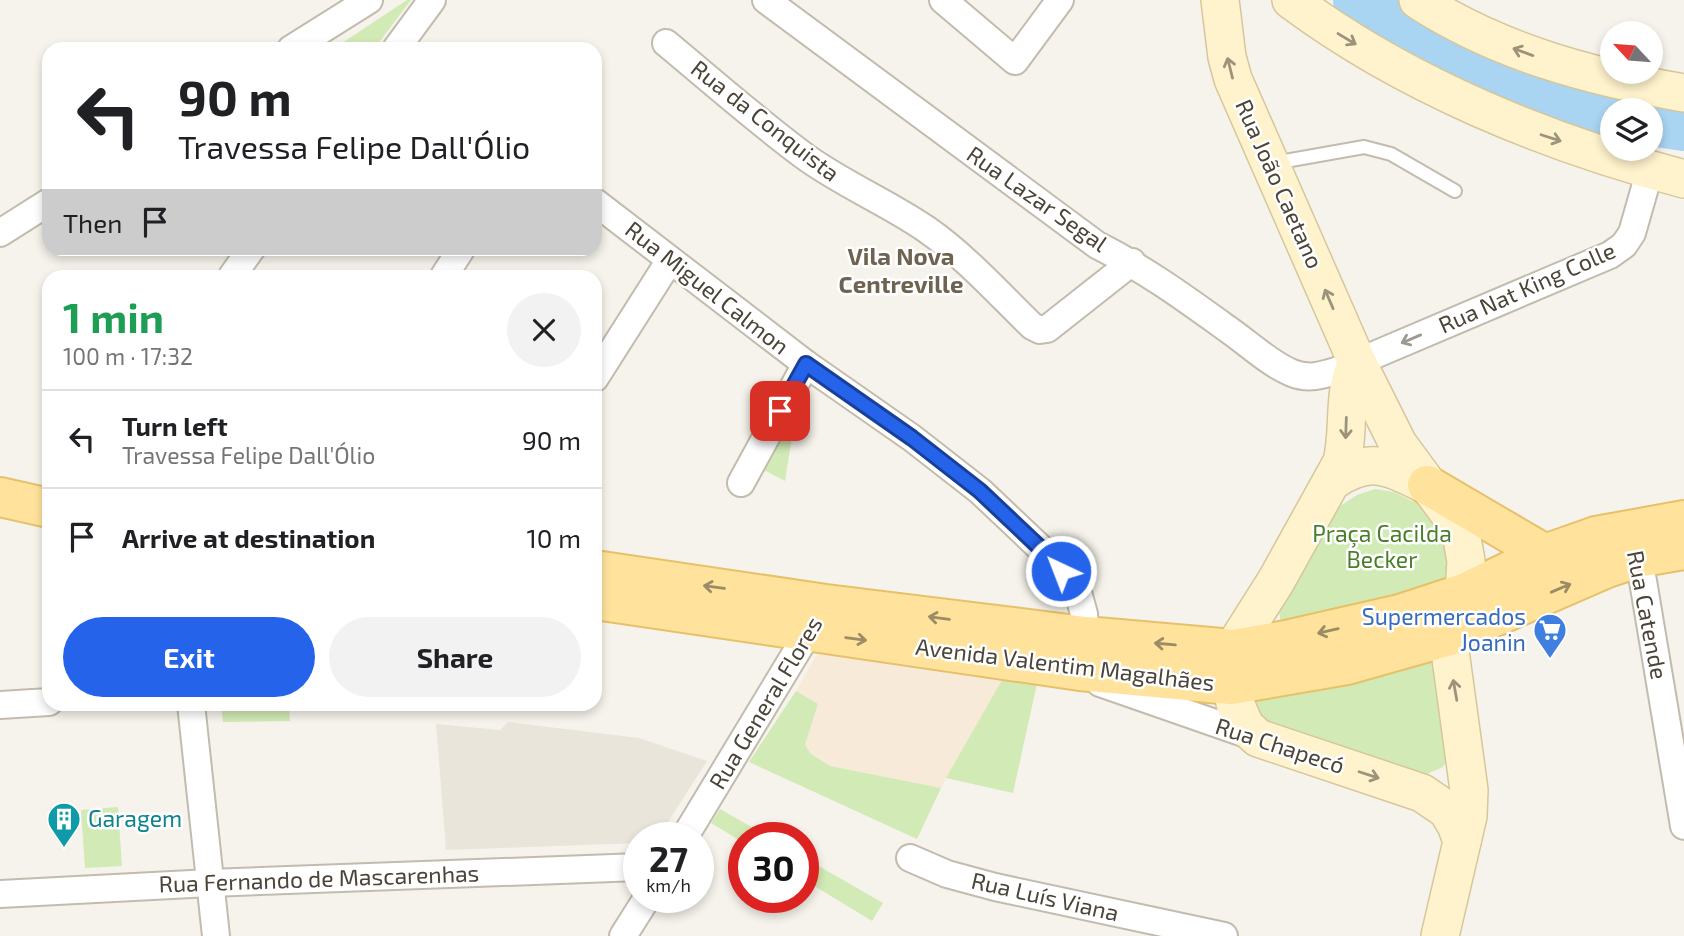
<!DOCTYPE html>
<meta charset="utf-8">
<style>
:root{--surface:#fff;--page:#f2f2f2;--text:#202124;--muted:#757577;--line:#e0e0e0;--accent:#2563eb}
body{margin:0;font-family:"Exo 2",sans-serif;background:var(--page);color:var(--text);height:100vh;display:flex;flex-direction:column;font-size:26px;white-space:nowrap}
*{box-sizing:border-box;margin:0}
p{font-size:23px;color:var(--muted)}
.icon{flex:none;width:38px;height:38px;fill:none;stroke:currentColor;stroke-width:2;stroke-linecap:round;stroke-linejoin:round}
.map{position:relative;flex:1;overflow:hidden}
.sheet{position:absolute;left:42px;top:270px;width:560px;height:441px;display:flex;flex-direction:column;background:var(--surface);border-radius:21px;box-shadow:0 4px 10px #0003}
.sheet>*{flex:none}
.banner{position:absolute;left:42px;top:42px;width:560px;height:214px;border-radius:21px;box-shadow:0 4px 10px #0003;background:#fff;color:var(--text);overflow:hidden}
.needle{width:46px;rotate:296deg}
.tools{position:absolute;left:1600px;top:21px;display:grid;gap:14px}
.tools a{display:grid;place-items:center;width:63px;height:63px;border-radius:50%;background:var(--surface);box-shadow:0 4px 10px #0003;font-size:35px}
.speed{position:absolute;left:623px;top:822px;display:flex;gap:14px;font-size:35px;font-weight:700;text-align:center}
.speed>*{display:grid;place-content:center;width:91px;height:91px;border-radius:50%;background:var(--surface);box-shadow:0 4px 10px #0003;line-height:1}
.speed small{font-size:18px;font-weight:400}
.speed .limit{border:10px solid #d22;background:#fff;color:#111}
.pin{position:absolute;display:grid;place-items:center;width:60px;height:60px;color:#fff;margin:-30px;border-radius:14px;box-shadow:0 4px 10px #0006}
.me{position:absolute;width:77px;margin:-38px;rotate:317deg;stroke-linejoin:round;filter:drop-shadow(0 0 5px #0008)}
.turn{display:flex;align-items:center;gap:24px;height:147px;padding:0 21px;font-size:32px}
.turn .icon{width:91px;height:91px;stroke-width:2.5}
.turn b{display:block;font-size:49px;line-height:60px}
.then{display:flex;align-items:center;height:66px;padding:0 21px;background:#0003;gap:14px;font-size:26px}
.round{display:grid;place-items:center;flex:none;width:74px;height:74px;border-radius:37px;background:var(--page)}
.overview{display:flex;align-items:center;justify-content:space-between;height:119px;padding:0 21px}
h1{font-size:42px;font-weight:700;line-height:52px;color:#1e9e55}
.action{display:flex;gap:14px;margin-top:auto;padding:14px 21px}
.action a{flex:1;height:80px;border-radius:42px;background:var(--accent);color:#fff;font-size:28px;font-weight:700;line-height:80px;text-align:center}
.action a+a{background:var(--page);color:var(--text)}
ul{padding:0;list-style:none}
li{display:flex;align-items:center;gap:21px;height:98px;padding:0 21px;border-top:2px solid var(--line)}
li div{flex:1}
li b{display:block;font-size:26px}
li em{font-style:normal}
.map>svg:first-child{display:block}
.residential{fill:#eae5da}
.commercial{fill:#f7ead8}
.green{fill:#d2eab5}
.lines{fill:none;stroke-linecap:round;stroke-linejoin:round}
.river{stroke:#a9d4f2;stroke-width:46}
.lane-casing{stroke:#c2bbae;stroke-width:16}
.street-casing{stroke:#c2bbae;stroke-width:30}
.secondary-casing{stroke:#d6c79b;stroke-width:40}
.primary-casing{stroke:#e6c16a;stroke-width:42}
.lane{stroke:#fff;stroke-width:12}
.street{stroke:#fff;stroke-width:26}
.secondary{stroke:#fff3cd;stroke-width:37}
.primary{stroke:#ffe39c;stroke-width:38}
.oneway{stroke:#9c937c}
.oneway2{stroke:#9c9892}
.oneway3{stroke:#9c8c66}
.route-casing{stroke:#184099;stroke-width:18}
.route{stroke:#2563eb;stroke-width:12}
.labels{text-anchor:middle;stroke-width:5;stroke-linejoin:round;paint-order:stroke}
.street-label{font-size:23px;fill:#4b4439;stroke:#fff}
.park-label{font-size:23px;fill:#4a7f2a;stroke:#fff}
.shop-label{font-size:23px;fill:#366cbe;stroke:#fff;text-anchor:end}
.culture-label{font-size:23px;fill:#0d838f;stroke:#fff;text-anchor:start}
.neighbourhood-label{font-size:24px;font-weight:bold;fill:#6e6250;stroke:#fff}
</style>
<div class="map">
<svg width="1684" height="936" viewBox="0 0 1684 936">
<rect width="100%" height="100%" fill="#f6f3ec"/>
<!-- residential -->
<polygon class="residential" points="508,722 639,738 707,761 661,833 652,838 639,838 639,843 446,850 436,724 500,730"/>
<!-- commercial -->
<polygon class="commercial" points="824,643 1006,673 941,788 830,766 811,754 805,745 818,705 796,691"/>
<!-- green -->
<g class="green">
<polygon points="407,0 411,0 374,49 333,49"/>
<polygon points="797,404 785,481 764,470"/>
<polygon points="1375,489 1394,492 1446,518 1459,561 1446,585 1281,624 1279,611 1340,506 1357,495"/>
<path d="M1433,661L1455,745L1443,767L1420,777L1259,726L1248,694C1310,692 1373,678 1433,661Z"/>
<polygon points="1006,673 1038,679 1013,793 946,778"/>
<polygon points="796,691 818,704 805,745 811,754 830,766 941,788 917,839 749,762"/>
<polygon points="221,704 289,704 290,721 223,722"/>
<polygon points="118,807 122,866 85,868 81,810"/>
<polygon points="720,809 771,838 744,838 744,843 711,823"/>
<polygon points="803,857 883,903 872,921 803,879"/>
</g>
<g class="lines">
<!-- river -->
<g class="river">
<path d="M1356,0C1428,51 1510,80 1592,109L1612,114"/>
<polyline points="1650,123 1684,128"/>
</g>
<defs>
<polyline id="lane" points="1274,163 1364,147 1391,154 1455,191"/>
<g id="street">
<path d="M766,0L1097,245C1145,269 1186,299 1229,330C1249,344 1270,364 1292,373C1309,380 1323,375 1339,370L1610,255L1624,245L1632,233L1650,170"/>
<polyline points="943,0 1015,61 1060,0"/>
<path d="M666,43C713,82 758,122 807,158C845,185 888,203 926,229C965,256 998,293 1032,326L1040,330L1047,329L1132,262"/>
<polyline points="291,49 369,0"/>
<polyline points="396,49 432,0"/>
<polyline points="595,202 806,364 912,438 980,491 1053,560 1079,596 1084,614 1085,636 1083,653"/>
<polyline points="0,233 49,202"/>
<polyline points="232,276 252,248"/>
<polyline points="444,276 462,248"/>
<polyline points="595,378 670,260"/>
<polyline points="741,483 806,364"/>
<polyline points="1633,542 1643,581 1684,826"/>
<polyline points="1100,683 1258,738"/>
<polyline points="191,704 216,936"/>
<polyline points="0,705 49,702"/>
<polyline points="684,838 817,618"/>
<polyline points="910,858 947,874 995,887 1224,936"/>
<polyline points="0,894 210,883 639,867"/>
<polyline points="623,936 647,898"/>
</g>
<g id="secondary">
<polyline points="1220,0 1227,57 1233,79 1357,362 1398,444 1454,520 1462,538 1466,561 1464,593 1450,651 1469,790 1468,816 1440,936"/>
<path d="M1291,0C1405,85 1547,143 1684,179"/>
<path d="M1418,0C1498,52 1591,77 1684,93"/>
<path d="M1357,362C1342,394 1350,429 1342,462L1276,581L1233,649L1231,685L1235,703L1245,726L1258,738L1422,793L1447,810L1456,825L1462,841"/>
<path d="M1334,480C1372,455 1389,467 1427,485"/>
</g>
<g id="primary">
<polyline points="1427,485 1545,554"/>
<polyline points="0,497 49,508"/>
<polyline points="595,570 826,604 1085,636 1233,649 1286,640 1400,614 1464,593 1545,554 1596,536 1684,520"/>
<polyline points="595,600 1080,671 1231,685 1347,665 1453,635 1607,568 1637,558 1684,550"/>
</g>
</defs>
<!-- lane casing -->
<use href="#lane" class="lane-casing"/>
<!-- street casing -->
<use href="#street" class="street-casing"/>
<!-- secondary casing -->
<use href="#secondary" class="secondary-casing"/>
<!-- primary casing -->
<use href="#primary" class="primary-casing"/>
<!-- lane -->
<use href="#lane" class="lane"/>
<!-- street -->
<use href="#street" class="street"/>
<!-- secondary -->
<use href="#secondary" class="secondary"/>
<!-- primary -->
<use href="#primary" class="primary"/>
</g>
<!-- one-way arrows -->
<defs><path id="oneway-shaft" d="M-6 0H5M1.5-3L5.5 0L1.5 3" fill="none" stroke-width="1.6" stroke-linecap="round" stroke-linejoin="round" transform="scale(1.75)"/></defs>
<g class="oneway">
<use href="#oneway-shaft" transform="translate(1347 39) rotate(31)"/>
<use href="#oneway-shaft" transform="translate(1523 52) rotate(-160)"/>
<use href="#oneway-shaft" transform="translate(1230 68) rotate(-104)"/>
<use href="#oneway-shaft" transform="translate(1551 138) rotate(18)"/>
<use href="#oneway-shaft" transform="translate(1329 299) rotate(-113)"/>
<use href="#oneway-shaft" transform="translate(1346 428) rotate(92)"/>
<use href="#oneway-shaft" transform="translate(1455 690) rotate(-100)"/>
<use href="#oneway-shaft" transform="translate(1369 775) rotate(18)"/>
</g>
<use class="oneway2" href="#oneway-shaft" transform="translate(1411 339) rotate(157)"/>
<g class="oneway3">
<use href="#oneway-shaft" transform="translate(714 587) rotate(-172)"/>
<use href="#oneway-shaft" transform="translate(1561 588) rotate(-23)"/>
<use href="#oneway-shaft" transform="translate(939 618) rotate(-173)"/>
<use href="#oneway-shaft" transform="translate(1328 631) rotate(167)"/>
<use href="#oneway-shaft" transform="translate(856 639) rotate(8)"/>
<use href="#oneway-shaft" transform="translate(1165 644) rotate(-175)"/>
</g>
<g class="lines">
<defs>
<polyline id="route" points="780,411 806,364 912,438 980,491 1053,560 1061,571"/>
</defs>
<!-- route casing -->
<use href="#route" class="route-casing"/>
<!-- route -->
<use href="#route" class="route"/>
</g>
<!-- icons -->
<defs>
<symbol id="supermarket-pin" viewBox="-11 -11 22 30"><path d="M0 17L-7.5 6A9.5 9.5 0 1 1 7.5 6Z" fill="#3f7fe0" stroke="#fff"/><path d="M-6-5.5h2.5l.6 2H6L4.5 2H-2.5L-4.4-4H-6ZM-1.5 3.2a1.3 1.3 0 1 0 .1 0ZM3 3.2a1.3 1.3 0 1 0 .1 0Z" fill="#fff"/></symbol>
<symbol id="building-pin" viewBox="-11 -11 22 30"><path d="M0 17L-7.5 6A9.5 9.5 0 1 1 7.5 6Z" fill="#0f9aa8" stroke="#fff"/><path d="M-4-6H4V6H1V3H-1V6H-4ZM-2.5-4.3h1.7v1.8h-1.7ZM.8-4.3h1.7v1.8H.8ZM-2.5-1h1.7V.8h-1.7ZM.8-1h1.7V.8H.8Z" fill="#fff"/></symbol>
</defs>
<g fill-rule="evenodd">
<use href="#supermarket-pin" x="1531" y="611" width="38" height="52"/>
<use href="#building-pin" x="45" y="800" width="38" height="52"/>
</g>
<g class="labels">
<!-- street labels -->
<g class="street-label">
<text transform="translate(765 121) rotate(38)" y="8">Rua da Conquista</text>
<text transform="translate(1279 184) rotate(66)" y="8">Rua João Caetano</text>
<text transform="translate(1037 199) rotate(35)" y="8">Rua Lazar Segal</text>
<text transform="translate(707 288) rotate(38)" y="8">Rua Miguel Calmon</text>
<text transform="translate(1527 288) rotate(-24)" y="8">Rua Nat King Colle</text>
<text transform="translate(1647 615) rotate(79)" y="8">Rua Catende</text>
<text transform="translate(1065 665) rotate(7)" y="8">Avenida Valentim Magalhães</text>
<text transform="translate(766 703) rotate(-59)" y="8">Rua General Flores</text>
<text transform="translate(1280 746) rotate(18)" y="8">Rua Chapecó</text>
<text transform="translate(319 879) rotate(-2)" y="8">Rua Fernando de Mascarenhas</text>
<text transform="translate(1045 897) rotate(13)" y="8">Rua Luís Viana</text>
</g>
<!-- park labels -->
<g class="park-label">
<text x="1382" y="542">Praça Cacilda<tspan x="1382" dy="26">Becker</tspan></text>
</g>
<!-- shop labels -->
<g class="shop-label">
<text x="1526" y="625">Supermercados<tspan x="1526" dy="26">Joanin</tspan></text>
</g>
<!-- culture labels -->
<g class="culture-label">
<text x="88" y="827">Garagem</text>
</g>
<!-- neighbourhood labels -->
<g class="neighbourhood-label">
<text x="901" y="265">Vila Nova<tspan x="901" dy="28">Centreville</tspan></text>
</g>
</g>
</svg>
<div class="tools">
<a><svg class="needle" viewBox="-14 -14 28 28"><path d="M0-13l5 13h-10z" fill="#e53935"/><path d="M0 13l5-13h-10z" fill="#757577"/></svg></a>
<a><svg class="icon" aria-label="layers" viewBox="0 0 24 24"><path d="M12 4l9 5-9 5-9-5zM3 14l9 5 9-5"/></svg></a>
</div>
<div class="speed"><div>27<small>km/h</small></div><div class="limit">30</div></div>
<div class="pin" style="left:780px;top:411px;background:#d93025"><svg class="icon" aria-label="arrive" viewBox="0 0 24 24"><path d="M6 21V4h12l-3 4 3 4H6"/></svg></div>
<svg class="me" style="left:1061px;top:571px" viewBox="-20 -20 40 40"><circle r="17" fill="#2563eb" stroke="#fff" stroke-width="3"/><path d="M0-11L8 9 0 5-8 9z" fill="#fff"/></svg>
<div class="banner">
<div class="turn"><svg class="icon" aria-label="left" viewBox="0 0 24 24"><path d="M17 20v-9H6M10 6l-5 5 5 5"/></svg><div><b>90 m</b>Travessa Felipe Dall'Ólio</div></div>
<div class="then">Then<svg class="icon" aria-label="arrive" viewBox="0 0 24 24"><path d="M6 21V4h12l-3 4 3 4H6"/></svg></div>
</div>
<section class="sheet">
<div class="overview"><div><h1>1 min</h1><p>100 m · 17:32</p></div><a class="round"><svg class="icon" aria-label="close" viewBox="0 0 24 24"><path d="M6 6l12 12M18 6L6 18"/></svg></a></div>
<ul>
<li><svg class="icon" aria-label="left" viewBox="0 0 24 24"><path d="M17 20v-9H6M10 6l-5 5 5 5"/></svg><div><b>Turn left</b><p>Travessa Felipe Dall'Ólio</p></div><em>90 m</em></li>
<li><svg class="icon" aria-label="arrive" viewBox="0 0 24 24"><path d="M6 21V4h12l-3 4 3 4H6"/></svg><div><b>Arrive at destination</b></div><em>10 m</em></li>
</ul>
<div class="action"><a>Exit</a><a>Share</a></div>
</section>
</div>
